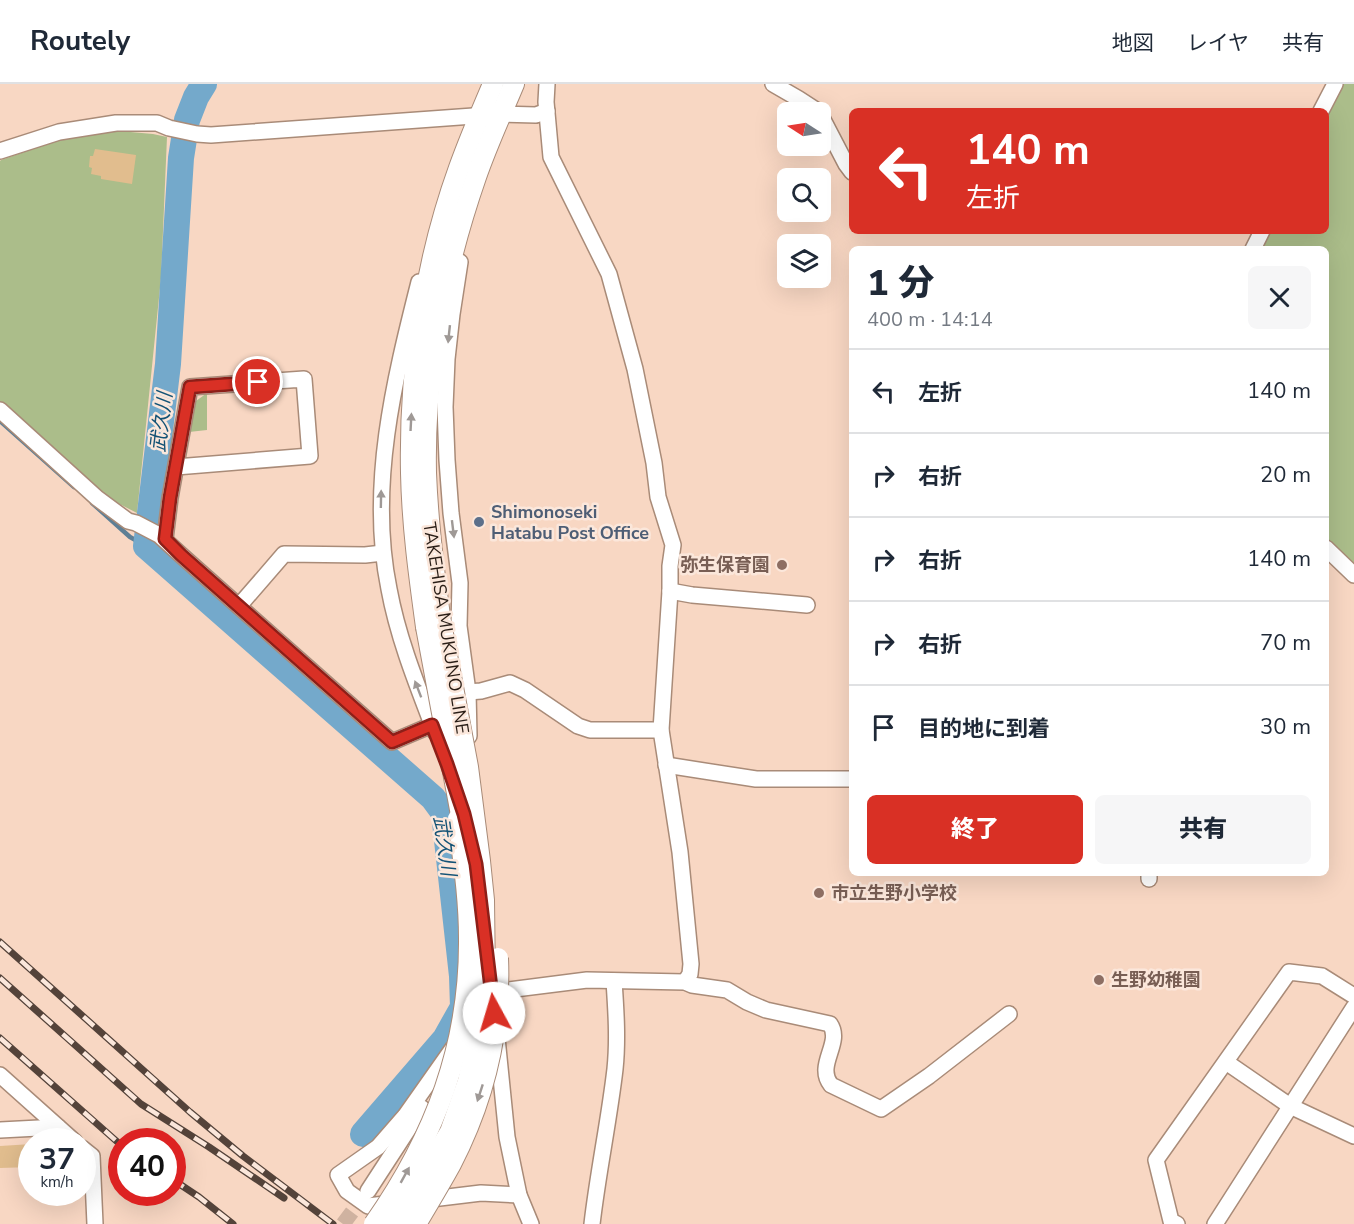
<!DOCTYPE html>
<html lang="ja">
<meta charset="utf-8">
<style>
:root{--surface:#fff;--page:#f6f6f7;--text:#1f2937;--muted:#747a83;--line:#e0e1e3;--accent:#d93025}
body{margin:0;font-family:"Nunito Sans","Noto Sans JP",sans-serif;background:var(--page);color:var(--text);height:100vh;display:flex;flex-direction:column;font-size:22px;white-space:nowrap}
*{box-sizing:border-box;margin:0}
p{font-size:20px;color:var(--muted)}
.icon{flex:none;width:33px;height:33px;fill:none;stroke:currentColor;stroke-width:2;stroke-linecap:round;stroke-linejoin:round}
.map{position:relative;flex:1;overflow:hidden}
.details{position:absolute;left:849px;top:162px;width:480px;height:630px;display:flex;flex-direction:column;background:var(--surface);border-radius:9px;box-shadow:0 6px 24px #0002}
.details>*{flex:none}
.top-card{position:absolute;left:849px;top:24px;width:480px;height:126px;border-radius:9px;box-shadow:0 6px 24px #0002;background:#d93025;color:#fff;overflow:hidden}
.needle{width:39px;rotate:282deg}
.fabs{position:absolute;left:777px;top:18px;display:grid;gap:12px}
.fabs a{display:grid;place-items:center;width:54px;height:54px;border-radius:9px;background:var(--surface);box-shadow:0 6px 24px #0002;font-size:30px}
.speed{position:absolute;left:18px;top:1044px;display:flex;gap:12px;font-size:30px;font-weight:700;text-align:center}
.speed>*{display:grid;place-content:center;width:78px;height:78px;border-radius:50%;background:var(--surface);box-shadow:0 6px 24px #0002;line-height:1}
.speed small{font-size:15px;font-weight:400}
.speed .limit{border:9px solid #d22;background:#fff;color:#111}
.pin{position:absolute;display:grid;place-items:center;width:51px;height:51px;color:#fff;margin:-26px;border:3px solid #fff;border-radius:50%;box-shadow:0 2px 6px #0007}
.me{position:absolute;width:66px;margin:-33px;rotate:354deg;stroke-linejoin:round;filter:drop-shadow(0 0 4px #0008)}
.turn{display:flex;align-items:center;gap:21px;height:126px;padding:0 18px;font-size:27px}
.turn .icon{width:78px;height:78px;stroke-width:2.5}
.turn b{display:block;font-size:42px;line-height:51px}
.round{display:grid;place-items:center;flex:none;width:63px;height:63px;border-radius:9px;background:var(--page)}
.overview{display:flex;align-items:center;justify-content:space-between;height:102px;padding:0 18px}
h1{font-size:36px;font-weight:800;line-height:45px}
.button{display:flex;gap:12px;margin-top:auto;padding:12px 18px}
.button a{flex:1;height:69px;border-radius:9px;background:var(--accent);color:#fff;font-size:24px;font-weight:800;line-height:69px;text-align:center}
.button a+a{background:var(--page);color:var(--text)}
ul{padding:0;list-style:none}
li{display:flex;align-items:center;gap:18px;height:84px;padding:0 18px;border-top:2px solid var(--line)}
li div{flex:1}
li b{display:block;font-size:22px}
li em{font-style:normal}
header{display:flex;align-items:center;gap:36px;box-sizing:border-box;height:84px;padding:0 30px;background:var(--surface);border-bottom:2px solid var(--line)}
header strong{font-size:28px}
nav{display:flex;gap:33px;margin-inline-start:auto;font-size:21px}
.map>svg:first-child{display:block}
.green{fill:#abbd8a}
.lines{fill:none;stroke-linecap:round;stroke-linejoin:round}
.stream{stroke:#5e7f95;stroke-width:4.5}
.river{stroke:#74a9cb;stroke-width:26}
.building{fill:#e1bd8e}
.minor-tunnel{stroke:#cfb2a0;stroke-width:15;stroke-dasharray:15 8;stroke-linecap:butt}
.minor-casing{stroke:#a98b78;stroke-width:18}
.major-casing{stroke:#a98b78;stroke-width:22}
.minor{stroke:#fff;stroke-width:15}
.major{stroke:#fff;stroke-width:20}
.rail-casing{stroke:#54433a;stroke-width:7}
.rail{stroke:#fbe7db;stroke-width:4.5;stroke-dasharray:14;stroke-linecap:butt}
.major-bridge-casing{stroke:#a98b78;stroke-width:22;stroke-linecap:butt}
.major-bridge{stroke:#fff;stroke-width:20}
.oneway{fill:#9f9996}
.route-casing{stroke:#8d1f18;stroke-width:15}
.route{stroke:#d93025;stroke-width:10}
.service-dot{fill:#5c6f8a;stroke:#fbe7db;stroke-width:2}
.education-dot{fill:#8d6e63;stroke:#fbe7db;stroke-width:2}
.labels{text-anchor:middle;stroke-width:5;stroke-linejoin:round;paint-order:stroke}
.service-label{font-size:18px;font-weight:bold;fill:#4e5e75;stroke:#fbe7db;text-anchor:start}
.education-label{font-size:18px;font-weight:bold;fill:#785e54;stroke:#fbe7db;text-anchor:start}
.street-label{font-size:18px;fill:#291d16;stroke:#fbe7db}
.water-label{font-size:20px;font-style:italic;fill:#145376;stroke:#fbe7db}
</style>
<header>
<strong>Routely</strong>
<nav><a>地図</a><a>レイヤ</a><a>共有</a></nav>
</header>
<div class="map">
<svg width="1354" height="1140" viewBox="0 0 1354 1140">
<rect width="100%" height="100%" fill="#f8d7c3"/>
<!-- green -->
<g class="green">
<polygon points="1340,0 1354,0 1354,482 1326,456 1326,165 1261,165 1270,147 1326,147 1326,27"/>
<polygon points="119,47 153,50 167,53 161,194 137,429 102,411 0,318 0,77 1,76 30,66 54,56"/>
<polygon points="207,309 207,346 189,348 196,317"/>
</g>
<g class="lines">
<!-- stream -->
<g class="stream">
<polyline points="0,337 74,403"/>
<polyline points="92,419 130,453 146,462"/>
</g>
<!-- river -->
<polyline class="river" points="204,0 196,13 187,36 181,74 168,280 146,462 433,714 444,729 462,892 463,923 445,955 363,1050"/>
</g>
<!-- building -->
<g class="building">
<polygon points="95,65 136,71 132,100 101,95 101,92 91,90 92,84 89,83 90,72 93,72"/>
<polygon points="32,1060 32,1083 0,1084 0,1062"/>
</g>
<g class="lines">
<!-- minor-tunnel -->
<polyline class="minor-tunnel" points="343,1140 368,1107"/>
<defs>
<g id="minor">
<polyline points="547,0 546,18 551,73 609,190 635,285 654,379 658,413 673,461 670,482 670,507 661,646 680,768 691,880 690,890 685,898"/>
<polyline points="773,0 799,15 819,28"/>
<polyline points="1321,27 1335,0"/>
<polyline points="820,30 846,80 852,88"/>
<polyline points="0,67 59,48 116,39 157,39 169,44 197,50 211,51 501,30 536,31 547,27"/>
<polyline points="1253,165 1262,147"/>
<polyline points="460,178 452,230 447,275 445,323 447,376 451,429 460,499 459,542 468,608 469,652"/>
<path d="M419,198C394,297 368,403 389,505C398,554 417,601 435,648"/>
<polyline points="0,326 97,414 128,437 136,439 159,451 181,471 392,658 432,641 468,608 481,607 510,599 525,606 578,642 590,646 661,646"/>
<polyline points="165,455 170,414 190,303 304,295 310,372 176,383"/>
<polyline points="1326,464 1354,491"/>
<polyline points="670,507 692,511 807,521"/>
<polyline points="239,522 284,470 365,471 383,469"/>
<polyline points="666,681 756,695 852,695"/>
<polyline points="1149,789 1149,795"/>
<path d="M491,910L492,908L587,896L685,898L692,901L727,906L747,918L766,926L830,940C843,959 815,981 831,1001L881,1025L929,992L1009,930"/>
<polyline points="497,954 507,1053 519,1111 531,1140"/>
<polyline points="1226,978 1290,1022 1354,1052"/>
<polyline points="0,991 75,1058"/>
<polyline points="0,1046 58,1043"/>
<polyline points="82,1064 92,1072 95,1140"/>
<polyline points="368,1107 422,1024"/>
<polyline points="423,1116 481,1109 519,1111"/>
<polyline points="393,1119 368,1122 347,1107 338,1091 378,1063 405,1032 453,964"/>
<path d="M592,1140C598,1088 609,1037 615,985C618,956 616,926 614,897"/>
<polyline points="1177,1140 1171,1137 1156,1076 1289,888 1322,892 1354,912"/>
<polyline points="1215,1140 1354,923"/>
</g>
<g id="major">
<path d="M441,539C434,489 428,439 426,389C424,288 443,188 476,93C487,61 501,31 514,0"/>
<path d="M426,543C419,492 412,441 411,389C409,287 424,181 459,84C469,56 481,28 493,0"/>
</g>
</defs>
<!-- minor casing -->
<use href="#minor" class="minor-casing"/>
<!-- major casing -->
<use href="#major" class="major-casing"/>
<!-- minor -->
<use href="#minor" class="minor"/>
<!-- major -->
<use href="#major" class="major"/>
<defs>
<g id="rail">
<polyline points="0,858 190,1028 243,1072 333,1140"/>
<polyline points="0,894 141,1020 209,1063 284,1114"/>
<polyline points="0,954 122,1062"/>
<polyline points="172,1095 199,1113 233,1140"/>
</g>
</defs>
<!-- rail casing -->
<use href="#rail" class="rail-casing"/>
<!-- rail -->
<use href="#rail" class="rail"/>
<defs>
<g id="major-bridge">
<polyline points="426,543 464,747"/>
<path d="M374,1140C435,1053 470,961 469,854C469,814 463,775 458,735"/>
<polyline points="395,1140 450,1048 468,997 481,941 485,897 484,816 480,777 468,683 441,539"/>
<path d="M416,1140C428,1120 440,1100 451,1080C484,1016 501,946 498,874"/>
</g>
</defs>
<!-- major-bridge casing -->
<use href="#major-bridge" class="major-bridge-casing"/>
<!-- major-bridge -->
<use href="#major-bridge" class="major-bridge"/>
</g>
<!-- one-way arrows -->
<defs><path id="oneway-solid" d="M-6-.8H1V-3.2L6.5 0L1 3.2V.8H-6Z" transform="scale(1.5)"/></defs>
<g class="oneway">
<use href="#oneway-solid" transform="translate(449 250) rotate(96)"/>
<use href="#oneway-solid" transform="translate(411 338) rotate(-87)"/>
<use href="#oneway-solid" transform="translate(381 415) rotate(-89)"/>
<use href="#oneway-solid" transform="translate(453 445) rotate(83)"/>
<use href="#oneway-solid" transform="translate(418 605) rotate(-111)"/>
<use href="#oneway-solid" transform="translate(480 1009) rotate(108)"/>
<use href="#oneway-solid" transform="translate(405 1091) rotate(-61)"/>
</g>
<g class="lines">
<defs>
<polyline id="route" points="258,298 190,303 170,414 165,455 181,471 392,658 432,641 447,680 464,730 476,780 494,929"/>
</defs>
<!-- route casing -->
<use href="#route" class="route-casing"/>
<!-- route -->
<use href="#route" class="route"/>
</g>
<!-- markers -->
<circle class="service-dot" cx="479" cy="438" r="6"/>
<g class="education-dot">
<circle cx="782" cy="481" r="6"/>
<circle cx="819" cy="809" r="6"/>
<circle cx="1099" cy="896" r="6"/>
</g>
<g class="labels">
<!-- service labels -->
<g class="service-label">
<text x="491" y="434">Shimonoseki<tspan x="491" dy="21">Hatabu Post Office</tspan></text>
</g>
<!-- education labels -->
<g class="education-label">
<text x="770" y="487" text-anchor="end">弥生保育園</text>
<text x="831" y="815">市立生野小学校</text>
<text x="1111" y="902">生野幼稚園</text>
</g>
<!-- street labels -->
<g class="street-label">
<text transform="translate(446 544) rotate(81)" y="6">TAKEHISA MUKUNO LINE</text>
</g>
<!-- water labels -->
<g class="water-label">
<text transform="translate(161 338) rotate(-83)" y="7">武久川</text>
<text transform="translate(445 762) rotate(82)" y="7">武久川</text>
</g>
</g>
</svg>
<div class="fabs">
<a><svg class="needle" viewBox="-14 -14 28 28"><path d="M0-13l5 13h-10z" fill="#e53935"/><path d="M0 13l5-13h-10z" fill="#747a83"/></svg></a>
<a><svg class="icon" aria-label="search" viewBox="0 0 24 24"><circle cx="10" cy="10" r="6"/><path d="M15 15l6 6"/></svg></a>
<a><svg class="icon" aria-label="layers" viewBox="0 0 24 24"><path d="M12 4l9 5-9 5-9-5zM3 14l9 5 9-5"/></svg></a>
</div>
<div class="speed"><div>37<small>km/h</small></div><div class="limit">40</div></div>
<div class="pin" style="left:258px;top:298px;background:#d93025"><svg class="icon" aria-label="arrive" viewBox="0 0 24 24"><path d="M6 21V4h12l-3 4 3 4H6"/></svg></div>
<svg class="me" style="left:494px;top:929px" viewBox="-20 -20 40 40"><circle r="19" fill="#fff"/><path d="M0-13L10 11 0 6-10 11z" fill="#d93025"/></svg>
<div class="top-card">
<div class="turn"><svg class="icon" aria-label="left" viewBox="0 0 24 24"><path d="M17 20v-9H6M10 6l-5 5 5 5"/></svg><div><b>140 m</b>左折</div></div>
</div>
<section class="details">
<div class="overview"><div><h1>1 分</h1><p>400 m · 14:14</p></div><a class="round"><svg class="icon" aria-label="close" viewBox="0 0 24 24"><path d="M6 6l12 12M18 6L6 18"/></svg></a></div>
<ul>
<li><svg class="icon" aria-label="left" viewBox="0 0 24 24"><path d="M17 20v-9H6M10 6l-5 5 5 5"/></svg><div><b>左折</b></div><em>140 m</em></li>
<li><svg class="icon" aria-label="right" viewBox="0 0 24 24"><path d="M7 20v-9h11M14 6l5 5-5 5"/></svg><div><b>右折</b></div><em>20 m</em></li>
<li><svg class="icon" aria-label="right" viewBox="0 0 24 24"><path d="M7 20v-9h11M14 6l5 5-5 5"/></svg><div><b>右折</b></div><em>140 m</em></li>
<li><svg class="icon" aria-label="right" viewBox="0 0 24 24"><path d="M7 20v-9h11M14 6l5 5-5 5"/></svg><div><b>右折</b></div><em>70 m</em></li>
<li><svg class="icon" aria-label="arrive" viewBox="0 0 24 24"><path d="M6 21V4h12l-3 4 3 4H6"/></svg><div><b>目的地に到着</b></div><em>30 m</em></li>
</ul>
<div class="button"><a>終了</a><a>共有</a></div>
</section>
</div>
